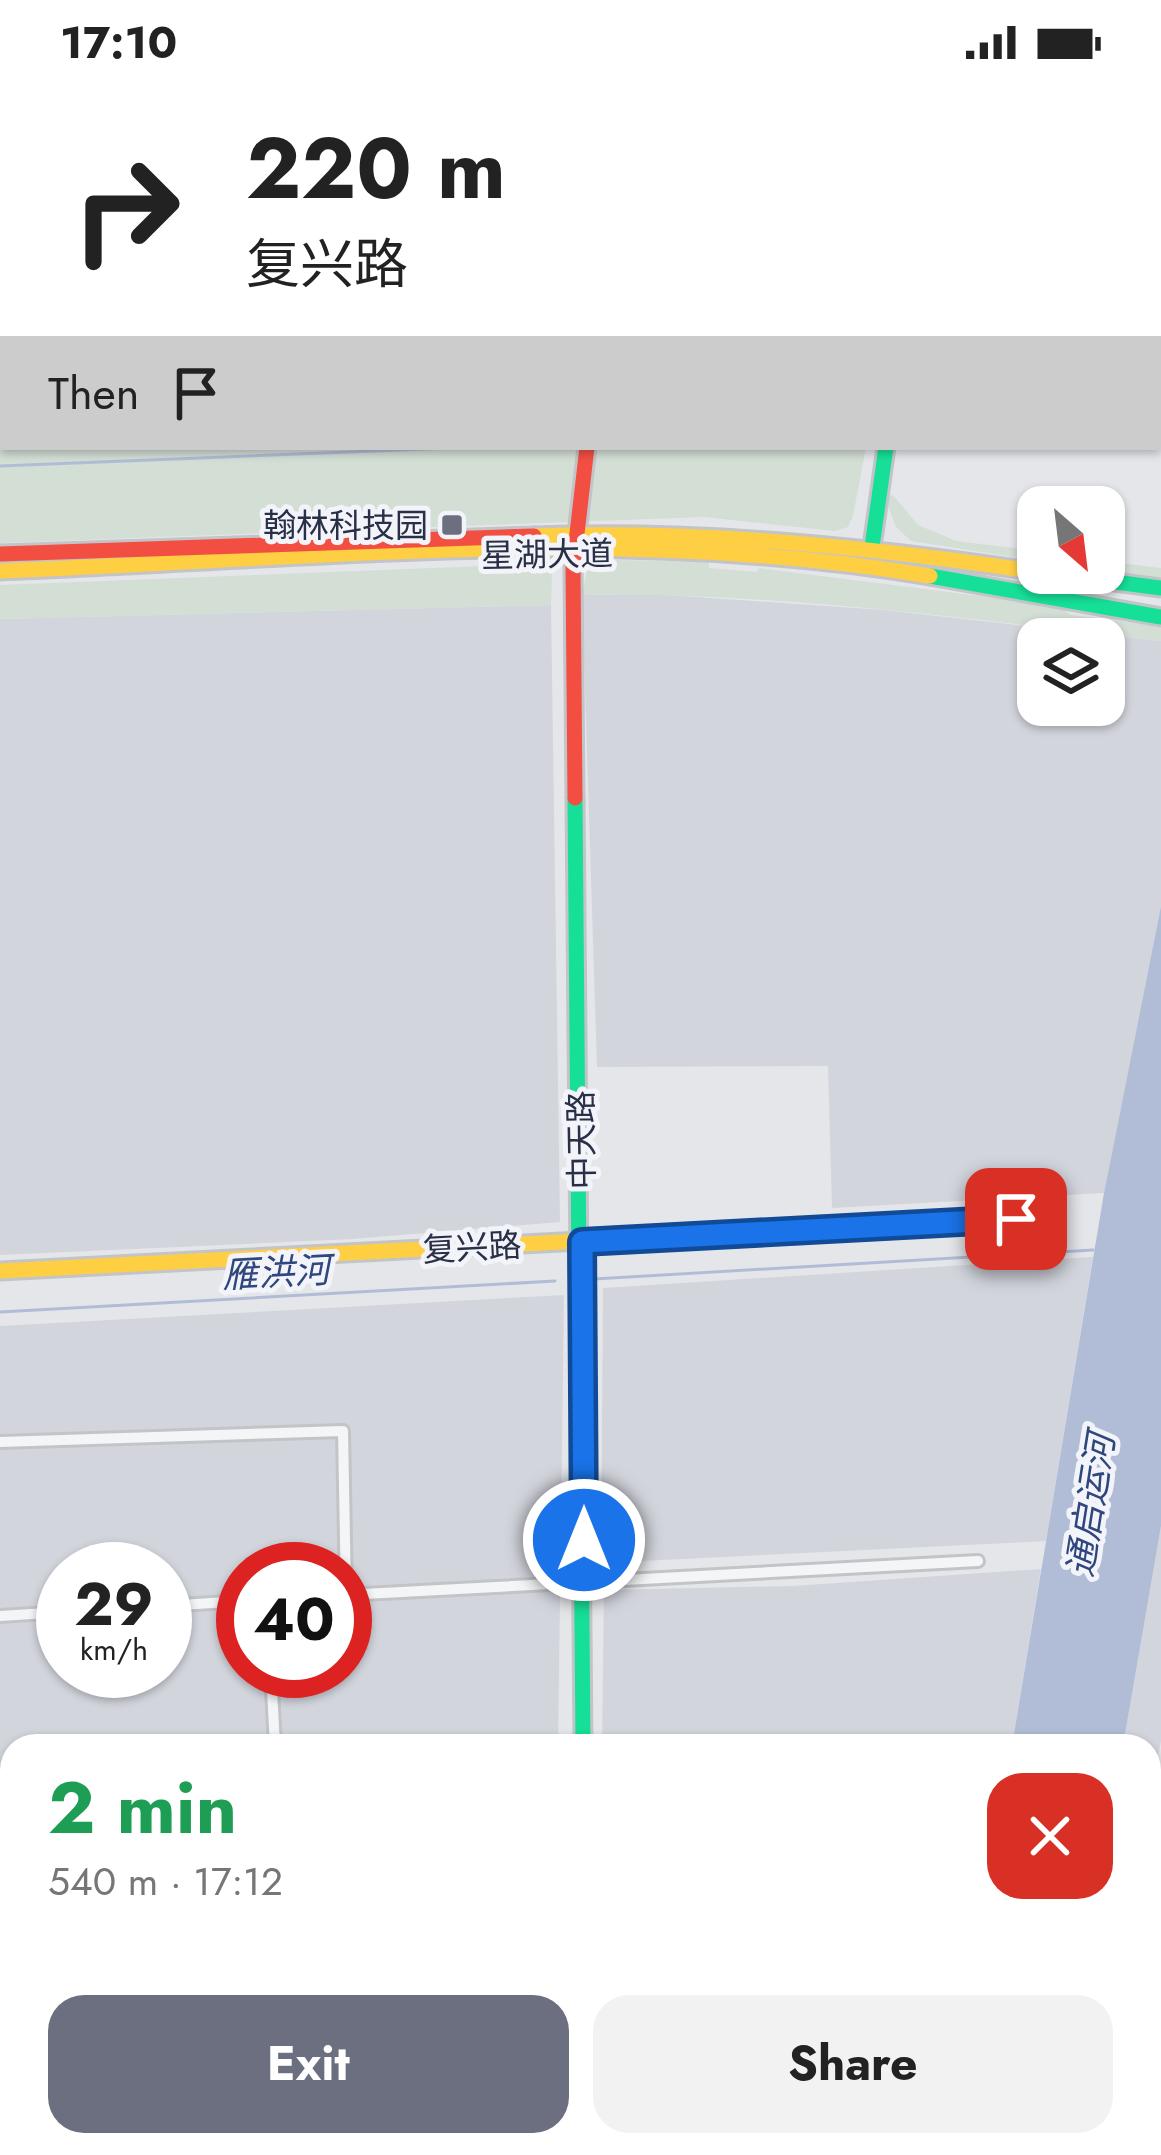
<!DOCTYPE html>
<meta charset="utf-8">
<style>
:root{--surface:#fff;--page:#f2f2f2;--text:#222;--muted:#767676;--accent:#6b6f7f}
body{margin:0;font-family:Jost,"Noto Sans SC",sans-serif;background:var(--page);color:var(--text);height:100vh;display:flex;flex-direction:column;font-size:45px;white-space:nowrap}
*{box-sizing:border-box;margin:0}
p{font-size:39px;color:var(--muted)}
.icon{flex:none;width:66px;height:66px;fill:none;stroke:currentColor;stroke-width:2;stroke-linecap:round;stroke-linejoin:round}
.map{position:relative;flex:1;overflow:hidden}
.details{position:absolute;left:0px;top:1650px;width:1161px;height:423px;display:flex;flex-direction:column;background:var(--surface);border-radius:36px 36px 0 0;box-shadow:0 3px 9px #0004}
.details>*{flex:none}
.hud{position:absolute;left:0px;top:0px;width:1161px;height:366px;box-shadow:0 3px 9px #0004;background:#fff;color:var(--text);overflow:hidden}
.needle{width:78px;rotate:152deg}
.controls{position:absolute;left:1017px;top:402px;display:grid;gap:24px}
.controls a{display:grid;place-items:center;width:108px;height:108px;border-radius:24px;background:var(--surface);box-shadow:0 3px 9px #0004;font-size:60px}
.speed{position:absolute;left:36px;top:1458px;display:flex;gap:24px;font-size:60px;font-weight:700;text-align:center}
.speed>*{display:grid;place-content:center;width:156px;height:156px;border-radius:50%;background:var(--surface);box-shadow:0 3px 9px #0004;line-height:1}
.speed small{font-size:30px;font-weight:400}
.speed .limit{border:18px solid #d22;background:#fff;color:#111}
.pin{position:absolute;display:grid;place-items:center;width:102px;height:102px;color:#fff;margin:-51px;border-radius:24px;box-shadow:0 6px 18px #0006}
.me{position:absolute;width:132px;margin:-66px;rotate:0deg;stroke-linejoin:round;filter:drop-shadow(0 0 9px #0008)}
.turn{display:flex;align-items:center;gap:42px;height:252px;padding:0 48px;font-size:54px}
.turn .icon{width:156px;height:156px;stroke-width:2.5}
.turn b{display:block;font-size:84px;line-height:102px}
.then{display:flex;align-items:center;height:114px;padding:0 48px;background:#0003;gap:24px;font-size:45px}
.round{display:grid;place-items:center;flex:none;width:126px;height:126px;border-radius:36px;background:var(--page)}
.overview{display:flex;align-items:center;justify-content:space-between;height:204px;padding:0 48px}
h1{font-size:72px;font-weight:700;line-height:90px;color:#1e9e55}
.button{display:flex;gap:24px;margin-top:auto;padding:24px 48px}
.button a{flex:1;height:138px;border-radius:36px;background:var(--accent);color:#fff;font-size:48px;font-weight:700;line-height:138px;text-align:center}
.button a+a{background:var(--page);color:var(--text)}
.status{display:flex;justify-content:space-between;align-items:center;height:84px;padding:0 60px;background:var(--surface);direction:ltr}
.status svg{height:33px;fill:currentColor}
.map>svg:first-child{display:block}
.built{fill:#d3d5dd;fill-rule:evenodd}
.green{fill:#d3ded5}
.water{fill:#b1bdd6}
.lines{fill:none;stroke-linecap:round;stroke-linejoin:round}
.stream{stroke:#b1bdd6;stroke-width:3}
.street-casing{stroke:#c3c4c8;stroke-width:16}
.fast-casing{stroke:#c3c4c8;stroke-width:21}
.slow-casing{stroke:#c3c4c8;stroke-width:21}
.jam-casing{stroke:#c3c4c8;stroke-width:21}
.street{stroke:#f4f5f7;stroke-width:10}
.fast{stroke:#16e098;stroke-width:15}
.slow{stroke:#ffcf43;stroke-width:15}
.jam{stroke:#f24e42;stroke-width:15}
.route-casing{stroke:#114b97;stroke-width:30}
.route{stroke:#1a73e8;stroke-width:21}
.poi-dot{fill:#6b6f7f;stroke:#f3f4f9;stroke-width:4.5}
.labels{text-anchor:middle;stroke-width:10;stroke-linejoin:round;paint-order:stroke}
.poi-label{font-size:33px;fill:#292f46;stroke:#f3f4f9;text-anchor:end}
.street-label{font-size:33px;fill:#292f46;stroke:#f3f4f9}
.water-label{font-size:36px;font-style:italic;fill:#2f477d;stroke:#f3f4f9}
</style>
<div class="status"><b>17:10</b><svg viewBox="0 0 49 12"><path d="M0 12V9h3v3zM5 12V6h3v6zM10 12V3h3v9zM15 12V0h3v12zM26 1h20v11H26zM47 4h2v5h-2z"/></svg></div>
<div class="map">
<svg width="1161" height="2071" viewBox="0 0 1161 2071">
<rect width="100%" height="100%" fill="#e5e6ea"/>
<!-- built -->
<g class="built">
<polygon points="0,0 144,0 145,3 3,3 0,76"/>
<polygon points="307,0 607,0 307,3"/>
<polygon points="641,0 929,0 641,3"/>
<polygon points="976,0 1161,0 1161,330 1158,3"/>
<polygon points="0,97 3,97 0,312"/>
<path d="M653,510L884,526L1161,557V822L1104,1109L832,1124L828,982L597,983L582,511ZM1038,555H1104V621H1038Z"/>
<polygon points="551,521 560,1138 353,1155 0,1171 0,535"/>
<polygon points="1093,1173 1046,1457 601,1479 603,1204"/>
<path d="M564,1211L558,1662H12V2061H553V2071H0V1242ZM63,1485H165V1587H63ZM243,1485H345V1587H243Z"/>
<polygon points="1161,1442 1161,1657 1149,1720 1149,1662 1123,1662"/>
<polygon points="1041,1485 1012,1662 602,1662 604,1506 793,1502"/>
<polygon points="1161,1749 1161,1916 1149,1908 1149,1811"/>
<polygon points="1149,1960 1161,1961 1161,2071 1107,2071 1108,2061 1149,2061"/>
<polygon points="596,2061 951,2061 949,2071 596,2071"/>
</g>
<!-- green -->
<g class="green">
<polygon points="0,333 3,363 866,363 853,432 848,443 835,447 704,433 0,459"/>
<polygon points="892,410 918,441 956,457 1038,467 1038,477 911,457 896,443 886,417"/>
<path d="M616,476L709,478V484L757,488L759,484L1059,522L1071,531L1161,542V557C969,535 776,508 582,511L587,487Z"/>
<polygon points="1104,477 1161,484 1161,496 1104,487"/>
<polygon points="536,480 552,488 551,521 0,535 0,501"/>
</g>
<!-- water -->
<g class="water">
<polygon points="1161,822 1161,1442 1123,1662 1012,1662 1104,1109"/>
<polygon points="951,2061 1055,2061 1053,2071 949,2071"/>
</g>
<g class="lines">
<!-- stream -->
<g class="stream">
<polyline points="251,3 251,0"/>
<polyline points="1158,353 1161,353"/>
<polyline points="0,382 476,363"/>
<polyline points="594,1195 1093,1166"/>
<polyline points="0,1228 555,1197"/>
</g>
<defs>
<g id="street">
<polyline points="0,1358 343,1347 346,1510"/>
<polyline points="345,1511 978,1477"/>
<polyline points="165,1522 243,1517"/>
<polyline points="0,1532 63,1528"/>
<polyline points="271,1587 275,1662"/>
<polyline points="0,2008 12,2008"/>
<polyline points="559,2071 559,2061"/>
</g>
<g id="fast">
<polyline points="946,3 947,0"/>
<polyline points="872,463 886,363"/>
<polyline points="1047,489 1161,504"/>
<polyline points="930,492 1161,533"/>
<polyline points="575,714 583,1662"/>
</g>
<g id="slow">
<polyline points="299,0 299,3"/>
<polyline points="0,87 3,87"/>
<polyline points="0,323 3,322"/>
<path d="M534,452C705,446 869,463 1038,488"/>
<path d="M0,487C308,475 624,440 930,492"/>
<polyline points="0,1187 792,1146"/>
<polyline points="1149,1771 1161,1708"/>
<polyline points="586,2061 586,2071"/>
</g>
<g id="jam">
<polyline points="630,0 630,3"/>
<polyline points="0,470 534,452"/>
<polyline points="575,714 573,484 587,363"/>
<polyline points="792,1146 1017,1135"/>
<polyline points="1149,1948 1161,1947"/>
<polyline points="1103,2071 1104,2061"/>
</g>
</defs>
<!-- street casing -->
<use href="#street" class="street-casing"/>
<!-- fast casing -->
<use href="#fast" class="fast-casing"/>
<!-- slow casing -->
<use href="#slow" class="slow-casing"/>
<!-- jam casing -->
<use href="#jam" class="jam-casing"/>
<!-- street -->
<use href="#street" class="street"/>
<!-- fast -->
<use href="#fast" class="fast"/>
<!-- slow -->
<use href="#slow" class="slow"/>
<!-- jam -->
<use href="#jam" class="jam"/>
</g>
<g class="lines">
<defs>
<polyline id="route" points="584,1456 582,1158 1016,1135"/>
</defs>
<!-- route casing -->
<use href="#route" class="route-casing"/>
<!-- route -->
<use href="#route" class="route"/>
</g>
<!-- markers -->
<rect class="poi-dot" x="440" y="429" width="24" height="24" rx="6"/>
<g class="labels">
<!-- poi labels -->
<g class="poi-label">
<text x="428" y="453">翰林科技园</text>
</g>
<!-- street labels -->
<g class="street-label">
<text transform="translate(547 470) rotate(-1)" y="12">星湖大道</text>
<text transform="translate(581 1056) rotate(-91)" y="12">中天路</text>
<text transform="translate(472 1163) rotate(-3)" y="12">复兴路</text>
</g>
<!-- water labels -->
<g class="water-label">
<text transform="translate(276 1188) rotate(-3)" y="13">雁洪河</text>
<text transform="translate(1090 1421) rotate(-81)" y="13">通启运河</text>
</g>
</g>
</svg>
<div class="controls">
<a><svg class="needle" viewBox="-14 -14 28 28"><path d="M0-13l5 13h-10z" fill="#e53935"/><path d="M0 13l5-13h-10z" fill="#767676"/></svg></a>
<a><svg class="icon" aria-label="layers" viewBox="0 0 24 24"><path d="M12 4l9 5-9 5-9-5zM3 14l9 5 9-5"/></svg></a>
</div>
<div class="speed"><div>29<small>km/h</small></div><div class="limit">40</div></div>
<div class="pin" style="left:1016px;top:1135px;background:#d93025"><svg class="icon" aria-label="arrive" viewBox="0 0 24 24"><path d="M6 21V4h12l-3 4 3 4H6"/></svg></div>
<svg class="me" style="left:584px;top:1456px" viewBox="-20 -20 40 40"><circle r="17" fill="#1a73e8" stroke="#fff" stroke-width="3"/><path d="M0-11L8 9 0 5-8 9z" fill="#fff"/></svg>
<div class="hud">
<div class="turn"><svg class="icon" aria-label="right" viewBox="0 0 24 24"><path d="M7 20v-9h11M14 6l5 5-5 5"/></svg><div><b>220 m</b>复兴路</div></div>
<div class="then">Then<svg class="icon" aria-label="arrive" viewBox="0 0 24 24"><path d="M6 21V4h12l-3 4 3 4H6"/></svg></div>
</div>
<section class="details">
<div class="overview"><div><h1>2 min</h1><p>540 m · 17:12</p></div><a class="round" style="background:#d93025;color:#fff"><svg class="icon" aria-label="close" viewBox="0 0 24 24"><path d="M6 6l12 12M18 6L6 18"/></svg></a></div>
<div class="button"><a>Exit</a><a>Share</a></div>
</section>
</div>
